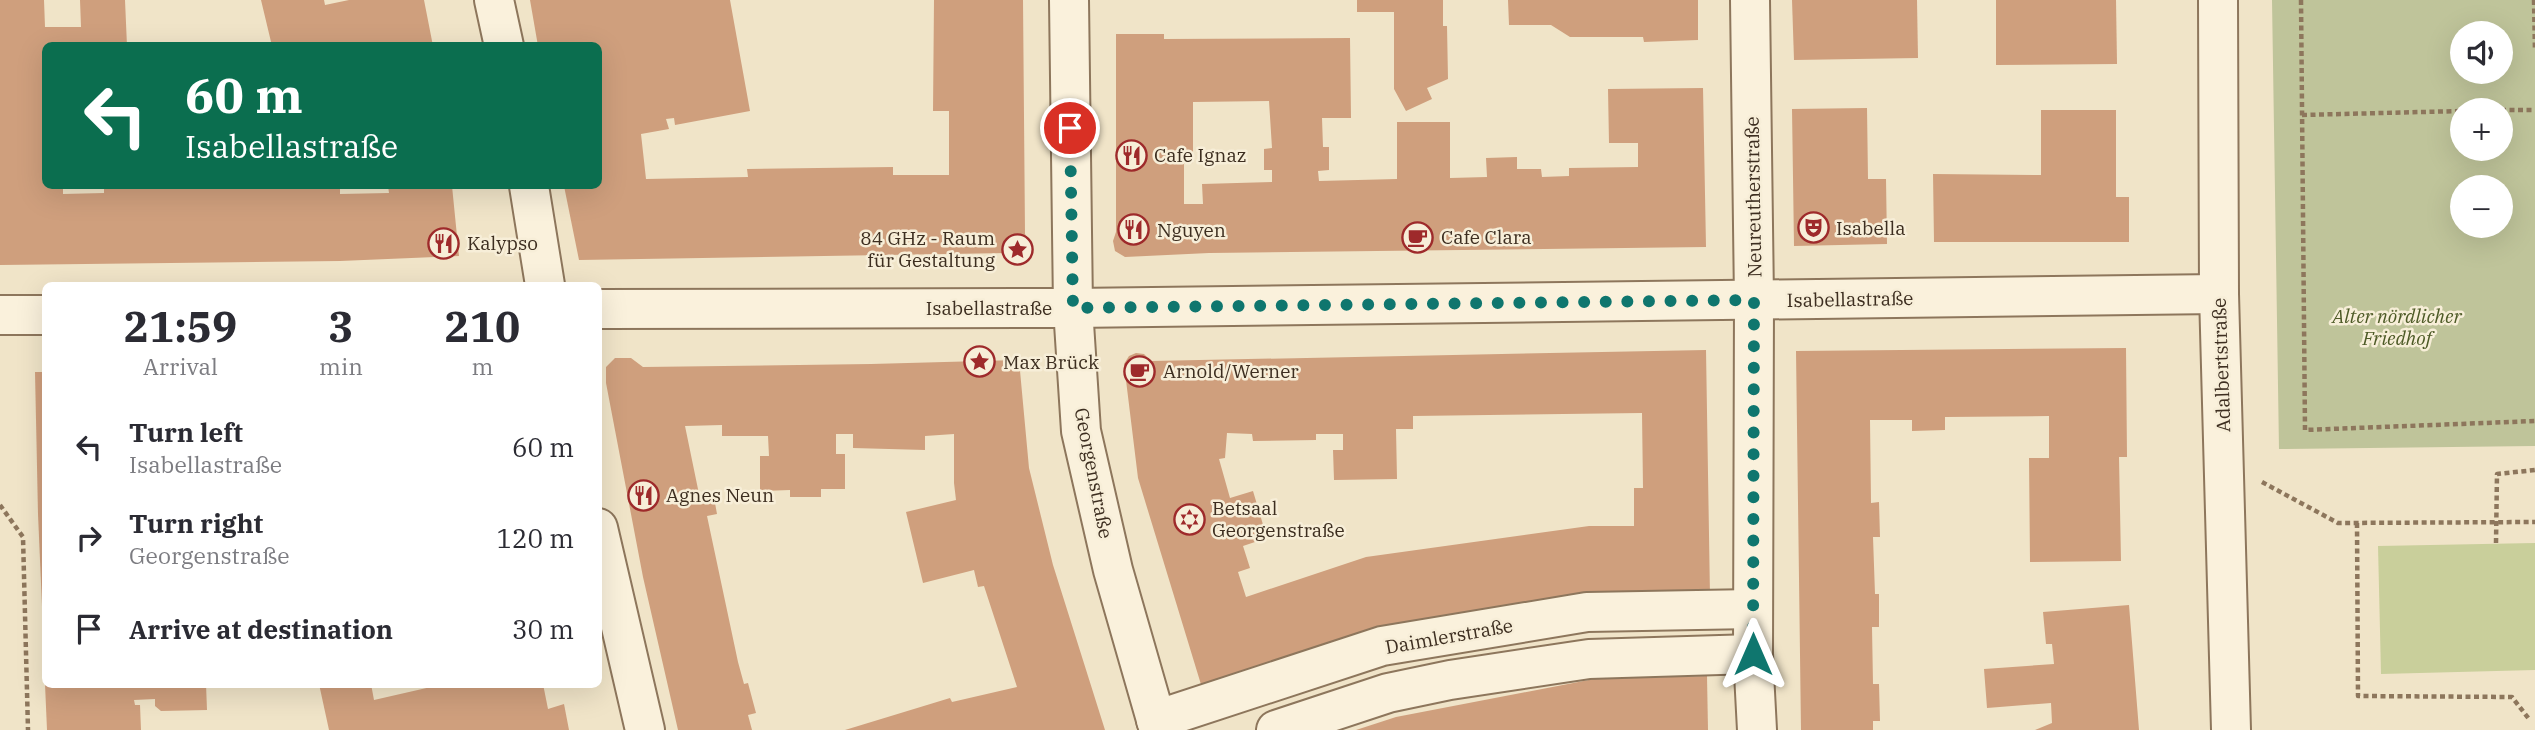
<!DOCTYPE html>
<meta charset="utf-8">
<style>
:root{--surface:#fff;--page:#f2f2f3;--text:#2b2b33;--muted:#7c7c81}
body{margin:0;font-family:"IBM Plex Serif",serif;background:var(--page);color:var(--text);height:100vh;display:flex;flex-direction:column;font-size:26px;white-space:nowrap}
*{box-sizing:border-box;margin:0}
p{font-size:23px;color:var(--muted)}
.icon{flex:none;width:38px;height:38px;fill:none;stroke:currentColor;stroke-width:2;stroke-linecap:round;stroke-linejoin:round}
.map{position:relative;flex:1;overflow:hidden}
.panel{position:absolute;left:42px;top:282px;width:560px;height:406px;display:flex;flex-direction:column;background:var(--surface);border-radius:10px;box-shadow:0 7px 28px #0002}
.panel>*{flex:none}
.banner{position:absolute;left:42px;top:42px;width:560px;height:147px;border-radius:10px;box-shadow:0 7px 28px #0002;background:#0b6e4f;color:#fff;overflow:hidden}
.controls{position:absolute;left:2450px;top:21px;display:grid;gap:14px}
.controls a{display:grid;place-items:center;width:63px;height:63px;border-radius:50%;background:var(--surface);box-shadow:0 7px 28px #0002;font-size:35px}
.pin{position:absolute;display:grid;place-items:center;width:60px;height:60px;color:#fff;margin:-30px;border:4px solid #fff;border-radius:50%;box-shadow:0 2px 7px #0007}
.me{position:absolute;width:77px;margin:-38px;rotate:0deg;stroke-linejoin:round;filter:drop-shadow(0 0 5px #0008)}
.turn{display:flex;align-items:center;gap:24px;height:147px;padding:0 28px;font-size:32px}
.turn .icon{width:91px;height:91px;stroke-width:2.5}
.turn b{display:block;font-size:49px;line-height:60px}
.eta{display:flex;justify-content:space-evenly;align-items:center;height:119px;text-align:center}
.eta b{font-size:42px;font-weight:700;line-height:49px}
ul{padding:0;list-style:none}
li{display:flex;align-items:center;gap:21px;height:91px;padding:0 28px}
li div{flex:1}
li b{display:block;font-size:26px}
li em{font-style:normal}
.map>svg:first-child{display:block}
.green{fill:#c9cf9b}
.cemetery{fill:#bfc49a;fill-rule:evenodd}
.building{fill:#cf9f7d;fill-rule:evenodd}
.lines{fill:none;stroke-linecap:round;stroke-linejoin:round}
.minor-casing{stroke:#8d765c;stroke-width:42}
.path{stroke:#8d765c;stroke-width:4.5;stroke-dasharray:5 3.5;stroke-linecap:butt}
.minor{stroke:#faf1dc;stroke-width:38}
.route{stroke:#0f766e;stroke-width:12;stroke-dasharray:0 21.6}
.labels{text-anchor:middle;stroke-width:5;stroke-linejoin:round;paint-order:stroke}
.poi-label{font-size:19px;fill:#3d2e20;stroke:#f7eed8;text-anchor:start}
.street-label{font-size:19px;fill:#3d2e20;stroke:#f7eed8}
.park-label{font-size:19px;font-style:italic;fill:#4d5a26;stroke:#f7eed8}
</style>
<div class="map">
<svg width="2535" height="730" viewBox="0 0 2535 730">
<rect width="100%" height="100%" fill="#f0e4c8"/>
<!-- green -->
<polygon class="green" points="2535,543 2535,670 2381,674 2378,546"/>
<!-- cemetery -->
<path class="cemetery" d="M2272,0H2535V446L2279,449ZM2462,33H2501V72H2462ZM2462,110H2501V149H2462ZM2462,187H2501V226H2462Z"/>
<!-- building -->
<g class="building">
<polygon points="0,0 44,0 45,27 81,27 80,0 125,0 127,46 46,46 46,186 63,186 63,194 104,193 104,186 223,186 223,189 240,189 240,186 322,186 322,189 340,189 340,194 389,193 388,186 452,186 459,256 340,261 0,265"/>
<polygon points="261,0 324,0 325,5 349,0 424,0 433,46 272,46"/>
<polygon points="530,0 730,0 750,111 675,125 674,118 666,119 669,129 641,134 646,179 748,177 747,169 893,167 893,175 949,175 949,111 933,111 934,0 1023,0 1025,234 1028,239 1028,249 1022,256 1013,256 1009,253 579,260 564,186 598,186 598,46 538,46"/>
<polygon points="1357,0 1443,0 1443,26 1447,26 1448,79 1427,88 1432,99 1406,111 1394,89 1394,12 1357,12"/>
<polygon points="1508,0 1698,0 1698,40 1644,42 1643,37 1570,37 1551,25 1509,25"/>
<polygon points="1792,0 1917,0 1918,58 1794,60"/>
<polygon points="1996,0 2116,0 2117,64 1996,65"/>
<path d="M1116,34H1164V39L1350,38L1351,118H1322L1323,147H1329V170L1318,171L1319,181L1397,179V122H1450V178L1487,177L1486,158L1517,157V169H1541L1542,177L1569,176V168L1638,167V143H1609L1608,89L1703,88L1706,247L1209,253L1125,257L1115,251L1113,241L1116,232ZM1269,101L1272,148L1264,149V170H1272V182L1202,184L1203,204H1184V164L1193,163V102Z"/>
<polygon points="1867,108 1868,179 1886,179 1887,244 1794,246 1792,109"/>
<polygon points="2041,110 2116,110 2116,197 2129,197 2129,242 1934,242 1933,174 2041,175"/>
<polygon points="2126,348 2127,457 2119,457 2121,561 2030,562 2029,458 2049,458 2049,416 1945,417 1945,430 1912,431 1912,420 1870,420 1871,503 1879,502 1880,537 1873,537 1875,594 1879,594 1879,627 1872,627 1873,684 1879,684 1880,721 1873,721 1873,730 1801,730 1796,351"/>
<path d="M1706,350L1710,596L1203,691L1138,478L1124,364L1129,356L1136,353L1144,354L1151,361ZM1642,413L1643,488H1634V526H1589L1366,557L1246,597L1238,572L1250,568L1243,546L1267,538L1253,491L1230,498L1219,459L1225,458L1227,433L1252,434L1253,441L1316,440V434H1343V450H1333L1334,480L1397,479L1396,429H1413V416Z"/>
<polygon points="615,358 631,358 643,367 871,364 1019,360 1029,468 1053,565 1105,730 845,730 950,698 952,702 1017,687 984,586 978,587 974,570 923,583 906,512 956,500 954,483 954,434 925,436 925,450 853,448 853,434 836,434 836,454 845,454 845,489 821,489 821,497 790,497 790,490 760,491 760,456 769,456 768,436 722,436 722,425 685,426 699,494 713,492 717,514 707,516 738,662 744,684 748,683 756,713 748,715 752,730 678,730 643,577 606,383 606,367"/>
<polygon points="35,372 46,372 46,629 43,629 38,514"/>
<polygon points="2129,605 2139,730 2035,730 2052,723 2051,703 1987,708 1984,669 2054,664 2052,644 2046,644 2043,612"/>
<polygon points="1707,676 1708,730 1356,730 1396,717 1594,679"/>
<polygon points="45,684 206,684 207,710 161,711 155,706 155,699 134,700 135,705 140,705 141,730 47,730"/>
<polygon points="319,684 371,684 374,700 444,684 543,684 548,709 564,704 569,730 329,730"/>
</g>
<g class="lines">
<defs>
<g id="minor">
<polyline points="494,0 504,46"/>
<polyline points="1069,0 1073,308 1081,431 1113,570 1159,730"/>
<polyline points="1750,0 1754,300 1753,654 1757,730"/>
<polyline points="2218,0 2219,294 2231,730"/>
<polyline points="529,186 545,285"/>
<polyline points="598,309 1073,308 2219,294"/>
<polyline points="0,315 46,315"/>
<polyline points="598,528 645,730"/>
<polyline points="1156,720 1382,646 1587,612 1753,609"/>
<polyline points="1276,730 1388,693 1450,680 1589,659 1753,654"/>
</g>
</defs>
<!-- minor casing -->
<use href="#minor" class="minor-casing"/>
<!-- path -->
<g class="path">
<polyline points="2301,0 2305,430 2535,421"/>
<polyline points="2534,0 2535,51"/>
<polyline points="2501,110 2535,110"/>
<polyline points="2302,115 2462,111"/>
<polyline points="2262,482 2338,523 2535,522"/>
<polyline points="0,505 23,537 28,730"/>
<polyline points="2357,523 2358,696 2512,697 2529,719"/>
<polyline points="2496,543 2497,474 2535,470"/>
</g>
<!-- minor -->
<use href="#minor" class="minor"/>
</g>
<g class="lines">
<!-- route -->
<polyline class="route" points="1070,128 1073,308 1754,300 1753,654"/>
</g>
<!-- icons -->
<defs>
<symbol id="restaurant-ring" viewBox="-11 -11 22 22"><circle r="9.5" fill="#f7eed8" stroke="#9e2a2b" stroke-width="1.5"/><path d="M-5-6h1v4h1v-4h1v4h1v-4h1v5L-1.5 .5V6h-2V.5L-5-1ZM5-6V6H3V1.5H1.5Q1.5-4 5-6Z" fill="#9e2a2b"/></symbol>
<symbol id="theatre-ring" viewBox="-11 -11 22 22"><circle r="9.5" fill="#f7eed8" stroke="#9e2a2b" stroke-width="1.5"/><path d="M-5-5.5Q0-4 5-5.5V0Q5 5 0 6Q-5 5-5 0ZM-3.3-2.5H-1v1.5H-3.3ZM1-2.5H3.3v1.5H1ZM-2.8 1Q0 5.5 2.8 1Z" fill="#9e2a2b"/></symbol>
<symbol id="cafe-ring" viewBox="-11 -11 22 22"><circle r="9.5" fill="#f7eed8" stroke="#9e2a2b" stroke-width="1.5"/><path d="M-5.5-4.5H6V0H3Q3 3.5 0 3.5H-2.5Q-5.5 3.5-5.5 0ZM3-3.2v2h1.7v-2ZM-6 4.5H4V6H-6Z" fill="#9e2a2b"/></symbol>
<symbol id="sight-ring" viewBox="-11 -11 22 22"><circle r="9.5" fill="#f7eed8" stroke="#9e2a2b" stroke-width="1.5"/><path d="M0-6L1.8-2.2L6-1.7L2.9 1.2L3.7 5.4L0 3.3L-3.7 5.4L-2.9 1.2L-6-1.7L-1.8-2.2Z" fill="#9e2a2b"/></symbol>
<symbol id="synagogue-ring" viewBox="-11 -11 22 22"><circle r="9.5" fill="#f7eed8" stroke="#9e2a2b" stroke-width="1.5"/><path d="M0-6.5L5.6 3.2H-5.6ZM0 6.5L5.6-3.2H-5.6Z" fill="#9e2a2b"/></symbol>
</defs>
<g fill-rule="evenodd">
<use href="#restaurant-ring" x="1114" y="138" width="35" height="35"/>
<use href="#theatre-ring" x="1796" y="210" width="35" height="35"/>
<use href="#restaurant-ring" x="1116" y="212" width="35" height="35"/>
<use href="#cafe-ring" x="1400" y="220" width="35" height="35"/>
<use href="#restaurant-ring" x="426" y="226" width="35" height="35"/>
<use href="#sight-ring" x="1000" y="232" width="35" height="35"/>
<use href="#sight-ring" x="962" y="344" width="35" height="35"/>
<use href="#cafe-ring" x="1122" y="354" width="35" height="35"/>
<use href="#restaurant-ring" x="626" y="478" width="35" height="35"/>
<use href="#synagogue-ring" x="1172" y="502" width="35" height="35"/>
</g>
<g class="labels">
<!-- poi labels -->
<g class="poi-label">
<text x="1154" y="162">Cafe Ignaz</text>
<text x="1836" y="235">Isabella</text>
<text x="1157" y="237">Nguyen</text>
<text x="1441" y="244">Cafe Clara</text>
<text x="995" y="245" text-anchor="end">84 GHz - Raum<tspan x="995" dy="22">für Gestaltung</tspan></text>
<text x="467" y="250">Kalypso</text>
<text x="1003" y="369">Max Brück</text>
<text x="1163" y="378">Arnold/Werner</text>
<text x="666" y="502">Agnes Neun</text>
<text x="1212" y="515">Betsaal<tspan x="1212" dy="22">Georgenstraße</tspan></text>
</g>
<!-- street labels -->
<g class="street-label">
<text transform="translate(1753 197) rotate(-91)" y="7">Neureutherstraße</text>
<text transform="translate(1850 299) rotate(-1)" y="7">Isabellastraße</text>
<text x="989" y="315">Isabellastraße</text>
<text transform="translate(2221 365) rotate(-92)" y="7">Adalbertstraße</text>
<text transform="translate(1094 473) rotate(79)" y="7">Georgenstraße</text>
<text transform="translate(1449 636) rotate(-10)" y="7">Daimlerstraße</text>
</g>
<!-- park labels -->
<g class="park-label">
<text x="2397" y="323">Alter nördlicher<tspan x="2397" dy="22">Friedhof</tspan></text>
</g>
</g>
</svg>
<div class="controls">
<a><svg class="icon" aria-label="sound" viewBox="0 0 24 24"><path d="M4 9h4l5-4v14l-5-4H4zM17 9q2 3 0 6"/></svg></a>
<a>+</a>
<a>−</a>
</div>
<div class="pin" style="left:1070px;top:128px;background:#d93025"><svg class="icon" aria-label="arrive" viewBox="0 0 24 24"><path d="M6 21V4h12l-3 4 3 4H6"/></svg></div>
<svg class="me" style="left:1753px;top:654px" viewBox="-20 -20 40 40"><path d="M0-17L14 15 0 8-14 15z" fill="#0f766e" stroke="#fff" stroke-width="4"/></svg>
<div class="banner">
<div class="turn"><svg class="icon" aria-label="left" viewBox="0 0 24 24"><path d="M17 20v-9H6M10 6l-5 5 5 5"/></svg><div><b>60 m</b>Isabellastraße</div></div>
</div>
<section class="panel">
<div class="eta">
<div><b>21:59</b><p>Arrival</p></div>
<div><b>3</b><p>min</p></div>
<div><b>210</b><p>m</p></div>
</div>
<ul>
<li><svg class="icon" aria-label="left" viewBox="0 0 24 24"><path d="M17 20v-9H6M10 6l-5 5 5 5"/></svg><div><b>Turn left</b><p>Isabellastraße</p></div><em>60 m</em></li>
<li><svg class="icon" aria-label="right" viewBox="0 0 24 24"><path d="M7 20v-9h11M14 6l5 5-5 5"/></svg><div><b>Turn right</b><p>Georgenstraße</p></div><em>120 m</em></li>
<li><svg class="icon" aria-label="arrive" viewBox="0 0 24 24"><path d="M6 21V4h12l-3 4 3 4H6"/></svg><div><b>Arrive at destination</b></div><em>30 m</em></li>
</ul>
</section>
</div>
